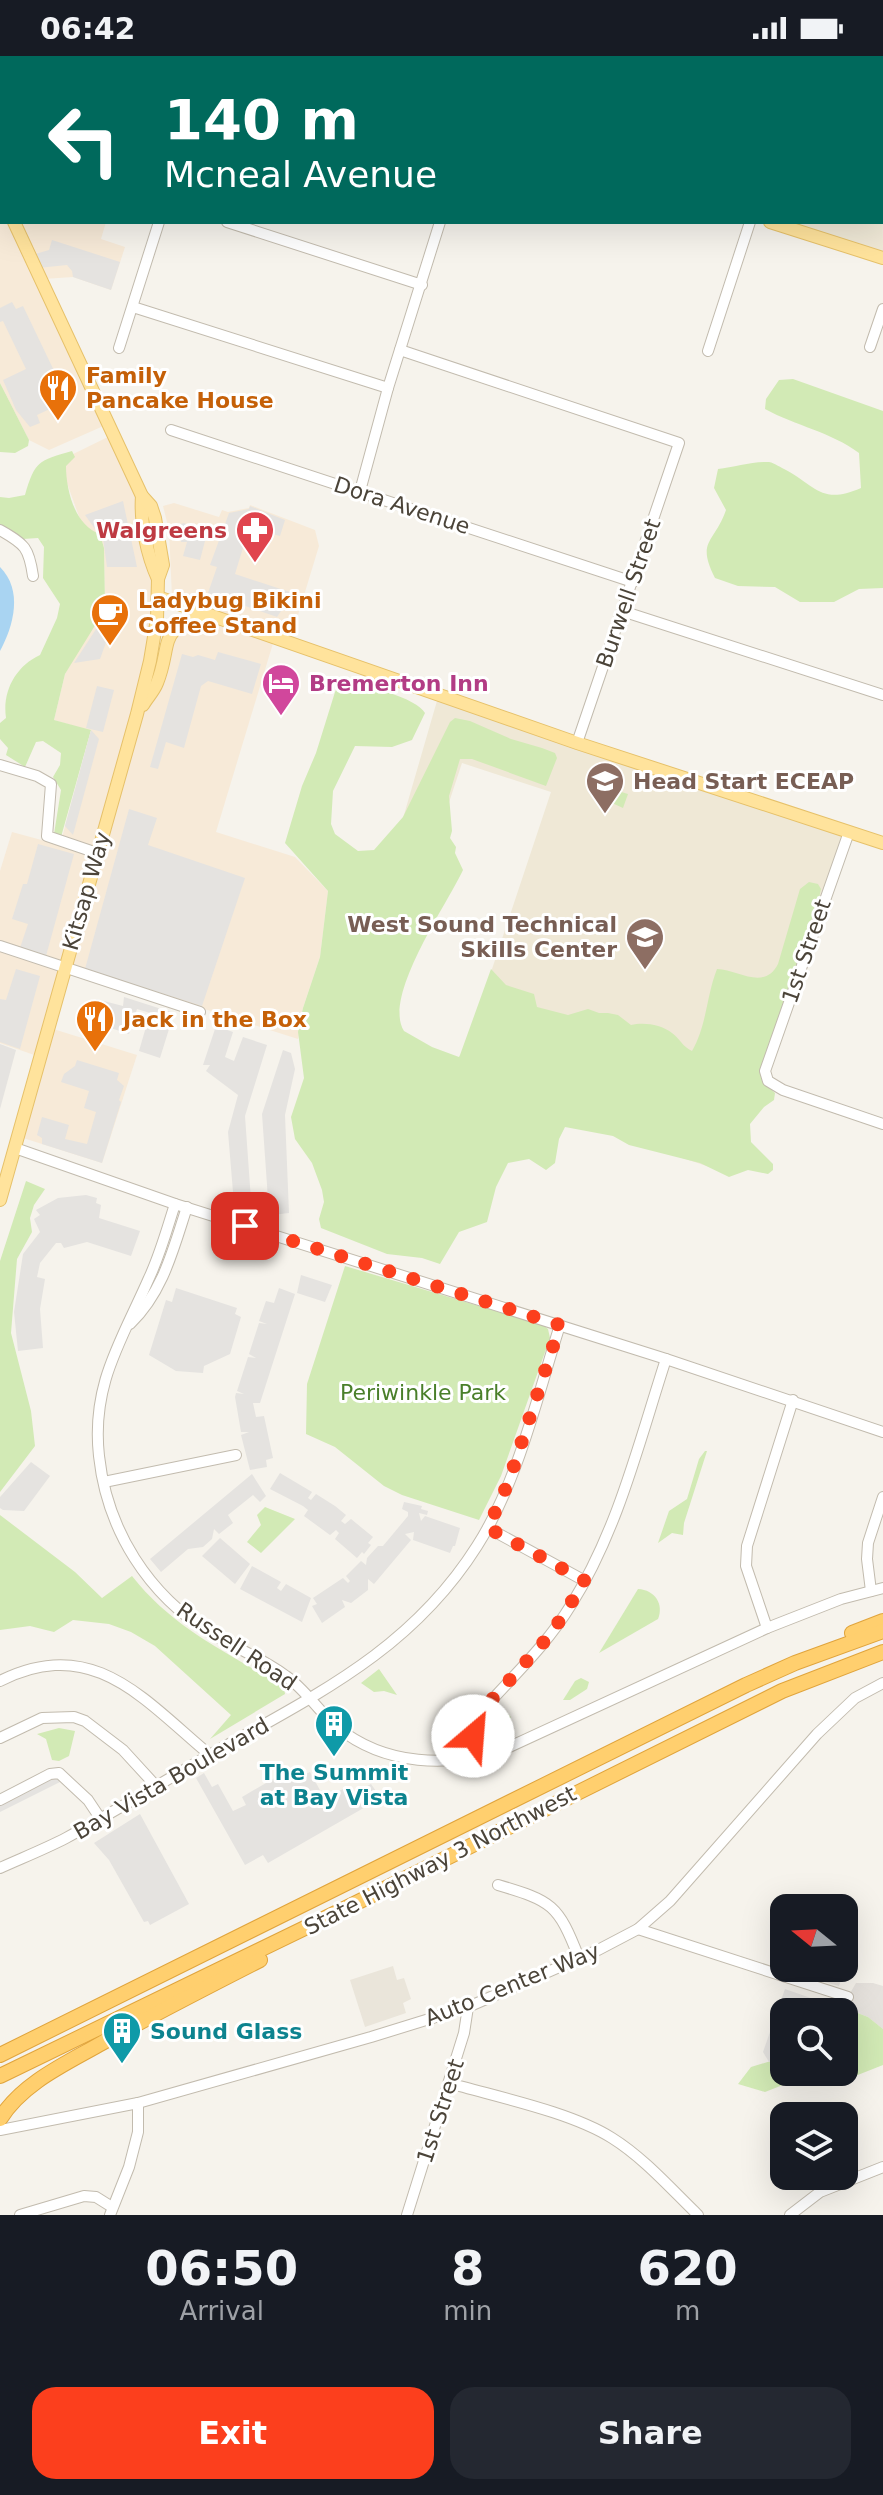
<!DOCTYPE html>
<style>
:root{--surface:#171b24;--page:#242831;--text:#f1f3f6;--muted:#9ea1a6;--accent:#fc3f1d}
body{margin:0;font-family:"DejaVu Sans",sans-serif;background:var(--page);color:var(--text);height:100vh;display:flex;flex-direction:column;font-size:30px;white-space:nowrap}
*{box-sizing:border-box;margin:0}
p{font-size:26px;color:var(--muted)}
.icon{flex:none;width:44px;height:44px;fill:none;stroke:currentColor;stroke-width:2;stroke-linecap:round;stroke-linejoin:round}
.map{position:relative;height:2159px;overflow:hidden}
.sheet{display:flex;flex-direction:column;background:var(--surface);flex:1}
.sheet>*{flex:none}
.guide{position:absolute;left:0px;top:0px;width:884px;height:168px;box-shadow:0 8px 32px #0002;background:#00695c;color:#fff;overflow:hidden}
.needle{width:52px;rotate:288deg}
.controls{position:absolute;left:770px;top:1838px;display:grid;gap:16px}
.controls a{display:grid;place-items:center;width:88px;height:88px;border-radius:16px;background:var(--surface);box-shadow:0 8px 32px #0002;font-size:40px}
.pin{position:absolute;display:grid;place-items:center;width:68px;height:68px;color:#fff;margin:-34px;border-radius:16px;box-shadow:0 4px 12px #0006}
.me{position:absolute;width:88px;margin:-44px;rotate:27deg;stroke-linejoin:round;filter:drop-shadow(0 0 6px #0008)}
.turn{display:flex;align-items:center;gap:28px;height:168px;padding:0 32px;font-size:36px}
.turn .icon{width:104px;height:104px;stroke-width:2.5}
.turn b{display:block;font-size:56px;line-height:68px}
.eta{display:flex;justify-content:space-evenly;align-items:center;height:136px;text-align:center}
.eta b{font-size:48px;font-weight:600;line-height:56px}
.action{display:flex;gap:16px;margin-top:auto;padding:16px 32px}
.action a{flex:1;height:92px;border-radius:24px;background:var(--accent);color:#fff;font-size:32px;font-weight:600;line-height:92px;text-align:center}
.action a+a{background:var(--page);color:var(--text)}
.status{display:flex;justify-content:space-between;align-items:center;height:56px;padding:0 40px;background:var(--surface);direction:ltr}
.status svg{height:22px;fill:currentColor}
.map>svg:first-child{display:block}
.residential{fill:#eae5da}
.commercial{fill:#f7ead8}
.industrial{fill:#e6e2dd}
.education{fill:#efe8d6}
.green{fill:#d2eab5}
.parking{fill:#e5e3e0}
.water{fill:#a9d4f2}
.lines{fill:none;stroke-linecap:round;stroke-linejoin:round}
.minor-casing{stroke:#c2bbae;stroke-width:12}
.major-casing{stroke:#e6c16a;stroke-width:14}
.highway-casing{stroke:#e0a43c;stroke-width:16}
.minor{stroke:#fff;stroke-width:10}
.major{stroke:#ffe39c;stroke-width:12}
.highway{stroke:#ffcf6e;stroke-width:14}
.route{stroke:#fc3f1d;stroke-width:14;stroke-dasharray:0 25.2}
.labels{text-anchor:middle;stroke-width:6;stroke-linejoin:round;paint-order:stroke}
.food-label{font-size:22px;font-weight:bold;fill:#c56008;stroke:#fff;text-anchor:start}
.street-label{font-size:22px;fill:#4b4439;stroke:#fff}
.health-label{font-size:22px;font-weight:bold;fill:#be3a42;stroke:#fff;text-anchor:end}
.hotel-label{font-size:22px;font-weight:bold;fill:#b23c85;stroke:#fff;text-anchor:start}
.education-label{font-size:22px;font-weight:bold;fill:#785e54;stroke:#fff;text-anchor:start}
.park-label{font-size:22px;fill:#4a7f2a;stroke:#fff}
.culture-label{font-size:22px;font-weight:bold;fill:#0d838f;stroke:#fff}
</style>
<div class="status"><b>06:42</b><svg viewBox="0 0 49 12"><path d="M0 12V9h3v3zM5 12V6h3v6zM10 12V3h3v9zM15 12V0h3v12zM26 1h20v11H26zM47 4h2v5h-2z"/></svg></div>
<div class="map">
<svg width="883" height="2159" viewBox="0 0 883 2159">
<rect width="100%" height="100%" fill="#f6f3ec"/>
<!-- residential -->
<polygon class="residential" points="393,1910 397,1924 404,1922 411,1943 403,1947 406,1957 365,1971 350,1924"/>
<!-- commercial -->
<g class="commercial">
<polygon points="0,142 2,166 11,166 108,368 49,394 29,384 0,327"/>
<polygon points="17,166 106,166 101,183 125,191 111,234 73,221 43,223"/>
<polygon points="114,378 130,415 157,523 146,613 37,1000 0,987 0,815 12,776 60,789 91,675 54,664 65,618 105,548 104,492 100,478 92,475 81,466 59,405"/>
<polygon points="174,447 219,461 222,454 228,456 249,452 250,449 315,474 319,490 291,582 172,541 169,474 163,450"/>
<polygon points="207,563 274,584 216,776 295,801 328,835 320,901 303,952 298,983 67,909 127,699 170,583 180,571"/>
<polygon points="50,972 137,999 102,1107 20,1081"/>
</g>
<!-- industrial -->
<g class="industrial">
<polygon points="844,1906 847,1907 839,1930 825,1926 830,1912 844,1912"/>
<polygon points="856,1927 873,1927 883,1930 883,1973 868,1961 842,1951"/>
</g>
<!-- education -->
<g class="education">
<polygon points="882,36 883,198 784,166 882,166"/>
<polygon points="439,638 849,776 728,1117 454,1027 551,736 462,707 421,831 386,821"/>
</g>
<!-- green -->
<g class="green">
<path d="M793,323L883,355V532L859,533L834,546H800L775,531L738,530L715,522C696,484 714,488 726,454L714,432L718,413C734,411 753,405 769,406C775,407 781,412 786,414C817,431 822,449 861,432L859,397C831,376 796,370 765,353L766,343L779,324Z"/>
<polygon points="0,327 29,384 28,390 15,397 0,396"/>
<path d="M72,395L75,401L66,410C66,434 75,470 100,478L104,492L105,548L99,563L65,618L54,664L91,674L61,781L54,778L61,734L53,721L60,709L61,697L43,685L36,686L25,711L6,699L8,692L0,683V667L6,662C2,635 16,610 40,599L57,562L60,548L43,522L44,491L38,482L23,483L0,468V441L9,442L25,439C35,405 38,405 72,395Z"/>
<path d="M347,627C364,628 417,642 425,657L412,684L392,691L355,690L333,735L331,768L335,778L358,795L374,794L403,761L450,666L455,662L470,665L511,683L542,692L555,697L557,702L546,730L472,703H460L449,740L452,775L450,782L456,791L455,797L463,814C448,847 382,941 404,975L432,991L459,1001L460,999L491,913L506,929L534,938L537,951L568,959L588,953L599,957H608L618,959L631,969C643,966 661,968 672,977C680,983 683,991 692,995C707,969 706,941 717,913C739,914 764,935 778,908L800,833L809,826L818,828L821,833L819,842L791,925L766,1028L775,1037L774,1044L764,1051L750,1068L751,1086L773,1108V1114L768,1118L748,1114L729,1121L700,1107L629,1089L613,1080L565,1071L559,1083L555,1107L546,1114L529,1103L508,1107L496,1131L487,1166L459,1176L440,1208L422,1202L387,1198L321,1172L319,1163L324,1146L322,1134L312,1107L295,1083L291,1061L304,1022L298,976L303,952L320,901L328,835L285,787L302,730L316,697L335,636L338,630Z"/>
<polygon points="605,731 628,738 623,752 601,742"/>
<polygon points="26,1125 45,1133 34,1149 30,1162 32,1176 17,1203 11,1277 31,1355 35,1390 0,1436 0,1205"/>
<polygon points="345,1210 543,1269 548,1273 550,1282 501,1420 479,1464 402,1439 384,1430 335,1391 306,1378 307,1328"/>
<polygon points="705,1395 707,1395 684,1467 683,1479 672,1477 658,1487 669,1455 687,1443 699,1403"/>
<polygon points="265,1451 295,1463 261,1497 247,1486 261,1469 257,1459"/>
<path d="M0,1459L75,1516L102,1542L132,1520C172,1571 223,1594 277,1627L284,1632L285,1638L210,1683L231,1659L155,1590L131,1576L109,1568L73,1564L54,1576L30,1570L0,1574Z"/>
<path d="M638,1533C655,1534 664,1548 658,1563L599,1597Z"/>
<polygon points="379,1613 397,1639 384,1635 374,1636 361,1627"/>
<polygon points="581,1622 589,1626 587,1633 570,1644 563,1644 575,1625"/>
<polygon points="500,1650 511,1661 509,1668 482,1679 482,1669"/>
<polygon points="59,1672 75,1675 69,1700 59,1705 52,1704 46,1683 37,1678"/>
<polygon points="842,1951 868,1961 883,1973 883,2009 835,2028 832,2016 844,2016 844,1956 829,1954"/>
<polygon points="784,2001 784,2016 816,2016 765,2036 738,2028 751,2011"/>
</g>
<!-- parking -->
<g class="parking">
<polygon points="52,184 120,206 111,234 73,221 72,215 67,209 38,212 32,199 49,194"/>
<polygon points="12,246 16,253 23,250 58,323 51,328 53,330 61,326 69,344 37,359 40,367 30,371 16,354 3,324 26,313 3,265 0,266 0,252"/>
<polygon points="123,445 137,511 107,511 102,475 95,473 85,459"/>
<polygon points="250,450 285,464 280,480 249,472 235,518 293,537 277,561 208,537 217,511 210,509 229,457 249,453"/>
<polygon points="184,467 197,474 204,473 205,485 200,504 183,500 187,486 181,486 177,469"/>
<polygon points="121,545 100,603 74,607 100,567 107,547"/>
<polygon points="218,596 261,608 252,638 208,625 201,630 184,692 166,686 158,713 150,711 182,598 193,601 198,599 215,604"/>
<polygon points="97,630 114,634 103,676 86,672"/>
<polygon points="91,674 99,683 73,779 65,770"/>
<polygon points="129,753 157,762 148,789 245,822 202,950 85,913"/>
<polygon points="38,788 74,798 46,900 20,892 28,868 12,863 23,828 27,828"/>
<polygon points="16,913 40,920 20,993 0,986 0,943 6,944"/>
<polygon points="124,941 174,957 160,1002 139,995 150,957 137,953 129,978 89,965 96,943 123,950"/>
<polygon points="216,970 233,976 225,1001 234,1005 243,981 267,989 245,1060 251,1144 268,1143 262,1058 283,994 291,997 295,1013 285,1059 289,1157 272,1159 260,1156 238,1143 233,1136 228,1076 238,1039 206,1015 210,1009 203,1009"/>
<polygon points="0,988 16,994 0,1053"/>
<polygon points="77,1004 119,1017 117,1024 124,1030 119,1044 121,1046 102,1107 42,1088 42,1082 37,1079 42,1061 69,1069 65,1083 87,1088 96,1056 84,1052 89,1035 61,1026 64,1018 75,1010"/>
<polygon points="86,1139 97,1142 96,1147 101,1149 99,1162 140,1175 131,1200 87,1186 64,1192 61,1187 56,1187 40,1207 37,1221 45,1223 40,1253 43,1292 18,1295 14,1256 23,1198 40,1176 34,1163 40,1159 36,1154 58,1142"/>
<polygon points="301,1219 332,1229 325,1246 297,1237"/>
<polygon points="176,1232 237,1252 235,1258 241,1261 230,1298 204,1310 203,1317 176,1315 149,1299 166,1244 172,1246"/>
<polygon points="279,1232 295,1238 260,1347 253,1347 256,1361 264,1360 273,1402 266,1404 267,1411 250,1414 241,1379 249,1376 241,1376 235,1341 236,1337 244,1338 237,1335 248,1301 256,1302 249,1298 259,1267 267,1268 259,1265 266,1245 274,1247"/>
<polygon points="31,1406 50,1420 24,1455 3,1454 0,1452 0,1441"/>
<polygon points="280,1417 312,1436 308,1442 311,1444 316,1438 335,1450 346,1459 341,1465 345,1468 351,1463 373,1481 368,1487 371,1489 364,1498 362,1496 357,1502 335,1483 339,1477 336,1474 330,1479 304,1460 308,1454 303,1450 270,1433"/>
<polygon points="252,1418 266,1440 260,1446 253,1439 228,1459 233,1467 219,1478 214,1473 212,1483 203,1491 188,1493 161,1516 150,1503"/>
<polygon points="404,1446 422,1450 421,1453 428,1455 427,1459 419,1457 421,1465 425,1460 460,1472 455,1490 453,1490 450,1497 413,1484 414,1476 405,1478 411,1484 374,1528 368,1523 368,1534 351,1547 342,1544 345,1551 322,1567 312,1550 317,1548 313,1542 343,1522 348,1527 350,1525 346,1520 361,1505 366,1509 367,1502 378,1490 383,1490 408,1460 408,1456 402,1453"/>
<polygon points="220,1482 250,1508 235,1528 202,1500"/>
<polygon points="252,1510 281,1526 277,1532 281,1535 286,1528 311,1542 302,1566 240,1533"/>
<polygon points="52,1712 60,1726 0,1756 0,1737"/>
<polygon points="285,1716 289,1723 302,1716 304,1719 310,1716 326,1745 321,1749 331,1748 328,1741 343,1733 347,1740 371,1728 381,1742 268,1807 263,1799 245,1809 196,1722 204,1717 212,1731 218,1728 233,1755 246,1749 242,1741"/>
<polygon points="140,1758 189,1848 150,1869 148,1865 144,1866 109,1804 94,1787"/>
<polygon points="785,1933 825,1947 829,1956 784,1956 784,2001 769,2006 763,1996"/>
</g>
<!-- water -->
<path class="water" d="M0,511C23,534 14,569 0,595Z"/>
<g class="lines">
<defs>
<g id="minor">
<polyline points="479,0 485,2"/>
<polyline points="209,2 209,0"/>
<polyline points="502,2 502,0"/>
<polyline points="0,18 2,24"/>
<polyline points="227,166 422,229"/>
<polyline points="133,251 388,332"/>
<polyline points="870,291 883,253"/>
<polyline points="119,292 159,166"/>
<polyline points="400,294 679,387 577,687"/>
<polyline points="708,295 750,166"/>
<polyline points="171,374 633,526"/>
<polyline points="360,435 388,332 440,166"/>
<path d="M0,474C25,488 29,492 33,520"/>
<polyline points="622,555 883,639"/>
<polyline points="0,709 37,720 51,728 47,780 97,797"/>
<polyline points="849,776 765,1015 768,1025 783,1034 883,1068"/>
<polyline points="0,890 200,956"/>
<polyline points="15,1092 175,1148 666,1303 883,1376"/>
<path d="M175,1148C167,1173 160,1199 149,1222C122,1284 91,1328 99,1400C107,1474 148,1539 212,1578C236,1592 263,1603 286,1620C306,1634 319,1656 337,1671C385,1710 449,1712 505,1693L767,1572L841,1543L883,1532"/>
<path d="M130,1268C163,1236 173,1194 187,1151"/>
<polyline points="104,1426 236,1399"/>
<polyline points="488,1472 585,1525"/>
<polyline points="871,1535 867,1503 868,1487 883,1441"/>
<polyline points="767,1572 746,1510 747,1490 793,1344"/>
<path d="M0,1625C93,1578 144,1644 210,1699"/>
<polyline points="0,1682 42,1662 74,1661 85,1665 123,1694 156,1730"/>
<path d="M475,1702L473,1673L480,1657C511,1622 546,1590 571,1549C618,1474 639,1386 666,1303"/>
<polyline points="0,1744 50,1718 59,1717 88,1744 100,1762"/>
<path d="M0,1812C22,1802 45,1793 66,1782C114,1756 161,1727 208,1700C313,1640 410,1596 477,1490C518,1426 537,1341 560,1269"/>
<path d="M498,1829C552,1845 558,1848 579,1902"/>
<polyline points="638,1873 848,1941"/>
<path d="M449,2027C497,2041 571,2056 612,2082C644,2102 671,2133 698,2159"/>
<polyline points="0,2074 138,2047 371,1981 468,1951 598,1894 638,1873 670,1845 817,1678 855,1642 883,1627"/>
<polyline points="20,2159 84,2140 96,2141 112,2151"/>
<polyline points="110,2159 129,2111 138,2076 138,2047"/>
<polyline points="407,2159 464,1977 468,1951"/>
<polyline points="790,2159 820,2136 883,2111"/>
</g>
<g id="major">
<polyline points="75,0 82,2"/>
<polyline points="0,135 2,140"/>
<polyline points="770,166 883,202"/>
<path d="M142,440C140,466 147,499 158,523"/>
<polyline points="158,541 577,687 883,787"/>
<path d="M143,649C147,642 154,635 157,627C173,588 155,570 210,560"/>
<polyline points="0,1144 137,658 150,605 157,563 158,523 163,509 155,462 151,450 142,440 14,166"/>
</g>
<g id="highway">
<polyline points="852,1577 883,1565"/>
<polyline points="0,1999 746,1629 795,1607 883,1575"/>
<polyline points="0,2020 346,1852 782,1635 883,1596"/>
<path d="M0,2063C22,2027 67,2007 102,1987C154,1958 207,1931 260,1904"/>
</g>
</defs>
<!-- minor casing -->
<use href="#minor" class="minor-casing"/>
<!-- major casing -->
<use href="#major" class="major-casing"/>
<!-- highway casing -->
<use href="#highway" class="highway-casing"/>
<!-- minor -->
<use href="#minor" class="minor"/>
<!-- major -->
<use href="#major" class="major"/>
<!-- highway -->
<use href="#highway" class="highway"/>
</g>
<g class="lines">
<!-- route -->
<polyline class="route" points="245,1170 560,1269 509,1425 488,1472 585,1525 551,1578 480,1657 473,1680"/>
</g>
<!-- icons -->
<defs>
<symbol id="restaurant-pin" viewBox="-11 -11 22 30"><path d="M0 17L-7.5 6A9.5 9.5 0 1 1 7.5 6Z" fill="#e8710a" stroke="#fff"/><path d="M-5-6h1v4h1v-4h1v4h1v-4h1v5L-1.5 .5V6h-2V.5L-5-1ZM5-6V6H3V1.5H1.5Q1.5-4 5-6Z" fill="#fff"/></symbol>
<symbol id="pharmacy-pin" viewBox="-11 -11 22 30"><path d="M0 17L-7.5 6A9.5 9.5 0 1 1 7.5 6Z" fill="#e0444e" stroke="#fff"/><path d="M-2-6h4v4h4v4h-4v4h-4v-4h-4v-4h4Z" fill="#fff"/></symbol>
<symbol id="cafe-pin" viewBox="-11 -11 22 30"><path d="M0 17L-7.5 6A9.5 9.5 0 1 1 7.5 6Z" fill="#e8710a" stroke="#fff"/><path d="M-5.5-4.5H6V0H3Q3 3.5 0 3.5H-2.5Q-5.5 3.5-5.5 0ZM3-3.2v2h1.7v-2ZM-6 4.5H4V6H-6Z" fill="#fff"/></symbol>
<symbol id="hotel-pin" viewBox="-11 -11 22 30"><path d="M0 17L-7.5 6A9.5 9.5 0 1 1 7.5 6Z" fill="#d1479c" stroke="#fff"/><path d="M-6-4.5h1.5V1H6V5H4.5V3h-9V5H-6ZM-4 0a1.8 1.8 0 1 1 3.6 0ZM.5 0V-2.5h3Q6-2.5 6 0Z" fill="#fff"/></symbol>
<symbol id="school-pin" viewBox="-11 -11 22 30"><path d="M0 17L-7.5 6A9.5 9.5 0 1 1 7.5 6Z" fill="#8d6e63" stroke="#fff"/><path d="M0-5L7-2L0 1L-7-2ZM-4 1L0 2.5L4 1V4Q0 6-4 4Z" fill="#fff"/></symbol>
<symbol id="building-pin" viewBox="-11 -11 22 30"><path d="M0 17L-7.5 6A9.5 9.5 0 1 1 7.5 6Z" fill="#0f9aa8" stroke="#fff"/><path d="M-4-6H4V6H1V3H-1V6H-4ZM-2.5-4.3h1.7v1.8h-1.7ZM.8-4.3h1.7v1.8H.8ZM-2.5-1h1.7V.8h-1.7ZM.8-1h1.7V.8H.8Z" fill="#fff"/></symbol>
</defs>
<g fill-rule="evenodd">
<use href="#restaurant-pin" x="36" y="310" width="44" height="60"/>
<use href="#pharmacy-pin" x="233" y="452" width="44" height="60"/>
<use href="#cafe-pin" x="88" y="535" width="44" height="60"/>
<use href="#hotel-pin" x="259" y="605" width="44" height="60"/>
<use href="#school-pin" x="583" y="703" width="44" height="60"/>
<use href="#school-pin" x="623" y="859" width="44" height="60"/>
<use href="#restaurant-pin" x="73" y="941" width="44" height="60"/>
<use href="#building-pin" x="312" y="1646" width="44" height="60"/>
<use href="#building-pin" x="100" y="1953" width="44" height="60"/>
</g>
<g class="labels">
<!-- food labels -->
<g class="food-label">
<text x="86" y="327">Family<tspan x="86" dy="25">Pancake House</tspan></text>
<text x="138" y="552">Ladybug Bikini<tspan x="138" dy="25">Coffee Stand</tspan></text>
<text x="123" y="971">Jack in the Box</text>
</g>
<!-- street labels -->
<g class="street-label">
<text transform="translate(402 449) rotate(18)" y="8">Dora Avenue</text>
<text transform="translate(628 537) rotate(-71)" y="8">Burwell Street</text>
<text transform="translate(86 835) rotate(-74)" y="8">Kitsap Way</text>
<text transform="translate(806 895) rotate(-71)" y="8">1st Street</text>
<text transform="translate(237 1590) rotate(34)" y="8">Russell Road</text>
<text transform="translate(171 1722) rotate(-30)" y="8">Bay Vista Boulevard</text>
<text transform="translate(440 1804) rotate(-27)" y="8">State Highway 3 Northwest</text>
<text transform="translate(512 1928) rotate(-22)" y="8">Auto Center Way</text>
<text transform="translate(440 2055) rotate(-72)" y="8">1st Street</text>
</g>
<!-- health labels -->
<g class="health-label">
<text x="227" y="482">Walgreens</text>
</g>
<!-- hotel labels -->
<g class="hotel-label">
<text x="309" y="635">Bremerton Inn</text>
</g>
<!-- education labels -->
<g class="education-label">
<text x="633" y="733">Head Start ECEAP</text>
<text x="617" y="876" text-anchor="end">West Sound Technical<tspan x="617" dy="25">Skills Center</tspan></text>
</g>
<!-- park labels -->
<g class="park-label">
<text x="423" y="1344">Periwinkle Park</text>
</g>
<!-- culture labels -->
<g class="culture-label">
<text x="334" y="1724">The Summit<tspan x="334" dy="25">at Bay Vista</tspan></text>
<text x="150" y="1983" text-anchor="start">Sound Glass</text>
</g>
</g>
</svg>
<div class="controls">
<a><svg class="needle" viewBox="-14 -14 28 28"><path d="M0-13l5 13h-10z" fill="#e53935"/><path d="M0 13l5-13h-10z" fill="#9ea1a6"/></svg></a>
<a><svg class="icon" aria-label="search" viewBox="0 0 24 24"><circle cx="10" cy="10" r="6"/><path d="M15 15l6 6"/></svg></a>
<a><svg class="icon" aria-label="layers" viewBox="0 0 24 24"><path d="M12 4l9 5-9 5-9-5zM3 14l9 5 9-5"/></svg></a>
</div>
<div class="pin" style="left:245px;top:1170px;background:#d93025"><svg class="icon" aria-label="arrive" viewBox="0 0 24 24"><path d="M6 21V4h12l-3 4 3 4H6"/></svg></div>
<svg class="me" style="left:473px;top:1680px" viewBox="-20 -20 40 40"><circle r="19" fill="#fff"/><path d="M0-13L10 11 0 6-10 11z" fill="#fc3f1d"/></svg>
<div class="guide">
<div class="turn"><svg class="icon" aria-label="left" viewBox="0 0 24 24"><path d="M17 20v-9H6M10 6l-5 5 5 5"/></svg><div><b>140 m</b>Mcneal Avenue</div></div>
</div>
</div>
<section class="sheet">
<div class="eta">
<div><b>06:50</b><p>Arrival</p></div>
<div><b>8</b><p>min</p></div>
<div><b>620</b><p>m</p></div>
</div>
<div class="action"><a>Exit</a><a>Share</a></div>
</section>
